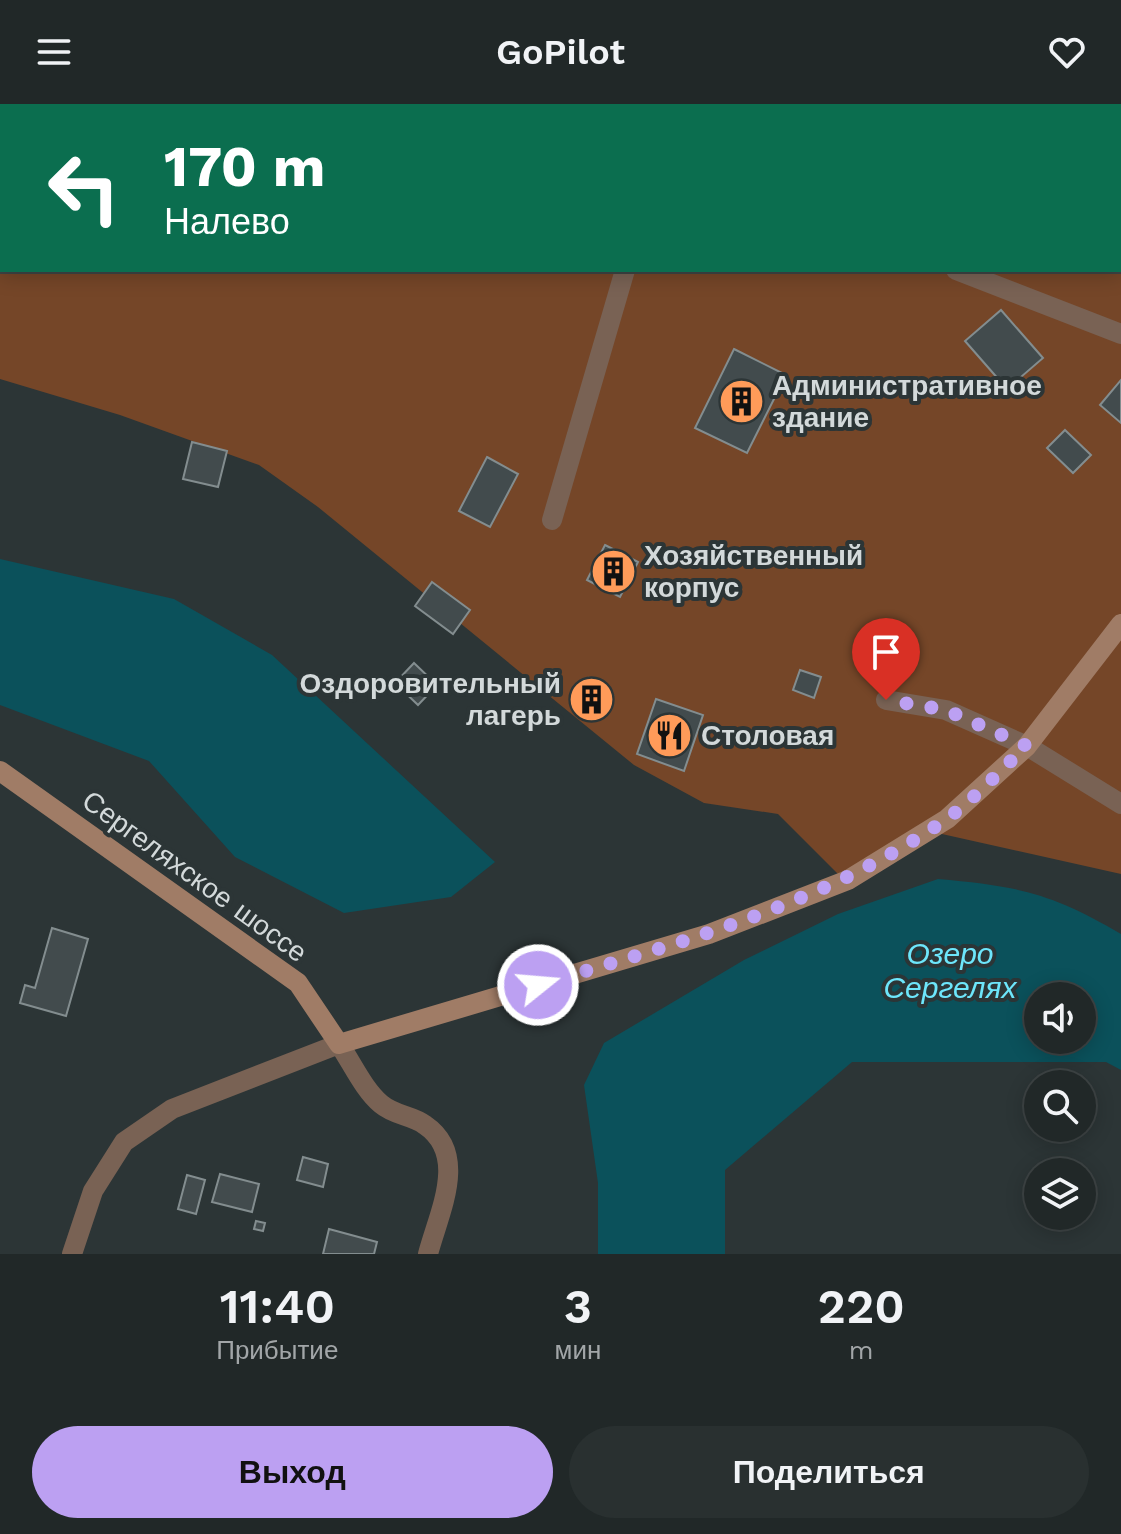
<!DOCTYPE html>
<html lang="ru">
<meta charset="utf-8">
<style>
:root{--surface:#212828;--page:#293030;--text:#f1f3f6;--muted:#a2a6a8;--line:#3e4445;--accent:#bca0f2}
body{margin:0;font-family:"Work Sans",sans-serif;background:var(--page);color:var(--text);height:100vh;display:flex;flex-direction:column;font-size:30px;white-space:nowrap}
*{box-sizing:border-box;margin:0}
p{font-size:26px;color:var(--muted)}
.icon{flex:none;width:44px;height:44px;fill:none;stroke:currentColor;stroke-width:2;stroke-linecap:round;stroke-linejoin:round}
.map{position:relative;height:1150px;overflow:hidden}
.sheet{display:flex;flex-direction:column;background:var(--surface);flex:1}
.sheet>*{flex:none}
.top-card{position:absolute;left:0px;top:0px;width:1122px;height:168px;box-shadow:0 4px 20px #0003,0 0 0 2px var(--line);background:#0b6e4f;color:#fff;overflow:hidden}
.controls{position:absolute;left:1024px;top:878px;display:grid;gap:16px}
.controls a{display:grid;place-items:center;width:72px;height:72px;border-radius:50%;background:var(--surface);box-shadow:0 4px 20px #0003,0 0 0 2px var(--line);font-size:40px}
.pin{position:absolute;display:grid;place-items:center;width:68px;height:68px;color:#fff;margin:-82px -34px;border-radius:50% 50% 50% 0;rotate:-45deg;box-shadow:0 0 8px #0007}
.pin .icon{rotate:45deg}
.me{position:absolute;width:88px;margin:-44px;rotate:73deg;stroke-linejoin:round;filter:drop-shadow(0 0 6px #0008)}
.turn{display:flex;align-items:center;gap:28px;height:168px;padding:0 32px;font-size:36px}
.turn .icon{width:104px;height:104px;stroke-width:2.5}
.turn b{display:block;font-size:56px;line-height:68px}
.eta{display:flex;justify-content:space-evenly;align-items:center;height:136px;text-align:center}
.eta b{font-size:48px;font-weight:600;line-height:56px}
.primary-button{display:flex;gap:16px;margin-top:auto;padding:16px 32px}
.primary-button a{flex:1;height:92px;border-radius:48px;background:var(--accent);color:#111;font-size:32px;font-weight:600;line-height:92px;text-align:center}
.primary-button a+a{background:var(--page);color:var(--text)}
header{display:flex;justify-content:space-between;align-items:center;height:104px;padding:0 32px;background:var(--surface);font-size:36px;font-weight:600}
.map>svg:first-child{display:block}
.green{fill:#754628;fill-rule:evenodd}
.water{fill:#0b515b;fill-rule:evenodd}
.building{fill:#424b4d;stroke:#838d8f;stroke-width:2}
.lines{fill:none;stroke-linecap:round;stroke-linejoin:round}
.minor{stroke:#796254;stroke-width:20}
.tertiary{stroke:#796254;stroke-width:20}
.secondary{stroke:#a07c66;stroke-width:20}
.route{stroke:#bca0f2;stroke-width:14;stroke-dasharray:0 25.2}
.labels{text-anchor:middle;stroke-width:8;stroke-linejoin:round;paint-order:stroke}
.poi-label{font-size:28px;font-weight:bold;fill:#d3d9da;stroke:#2c3536;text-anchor:start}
.street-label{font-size:28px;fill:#d3d9da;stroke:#2c3536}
.water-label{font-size:30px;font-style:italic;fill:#6de6fb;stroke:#2c3536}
</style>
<header><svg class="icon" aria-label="menu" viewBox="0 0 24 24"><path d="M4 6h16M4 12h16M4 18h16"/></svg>GoPilot<svg class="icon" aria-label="heart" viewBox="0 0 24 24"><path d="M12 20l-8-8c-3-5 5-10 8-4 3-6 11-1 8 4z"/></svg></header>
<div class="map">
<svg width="1121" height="1150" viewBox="0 0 1121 1150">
<rect width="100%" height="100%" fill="#2c3536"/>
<!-- green -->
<path class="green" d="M0,0H1121V770L924,726L838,770L778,710L704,699L634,661L318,403L259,361L120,311L0,275ZM2,2H1120V166H2Z"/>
<!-- water -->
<g class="water">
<polygon points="0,455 174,495 272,551 495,758 451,793 344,809 235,753 149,657 0,601"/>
<path d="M938,775C1017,782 1052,789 1121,830V966L1106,958H852L725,1066V1150H598V1079L584,981L604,939L744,856L838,810ZM1038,892H1082V936H1038Z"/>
</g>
<!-- building -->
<g class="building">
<polygon points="0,33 2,34 2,73 0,71"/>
<polygon points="1001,206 1043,254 1007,285 965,237"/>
<polygon points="734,245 786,271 747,349 695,324"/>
<polygon points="1121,276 1121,319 1100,301"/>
<polygon points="1065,326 1091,351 1073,369 1047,344"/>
<polygon points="192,338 227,347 218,383 183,375"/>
<polygon points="487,353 518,370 490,423 459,407"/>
<polygon points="605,441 638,458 620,493 587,476"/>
<polygon points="432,478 470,506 453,530 415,502"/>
<polygon points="414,559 437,581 418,601 395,579"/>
<polygon points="800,566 821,573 814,594 793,586"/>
<polygon points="589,574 613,592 595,616 571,598"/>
<polygon points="656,595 703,611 684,667 637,650"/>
<polygon points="52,824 88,835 66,912 20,899 25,881 35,884"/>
<polygon points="303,1053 328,1060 323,1083 297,1076"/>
<polygon points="220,1070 259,1080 252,1108 212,1098"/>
<polygon points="187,1071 205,1076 196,1110 178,1105"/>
<polygon points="256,1117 265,1119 263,1127 254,1125"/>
<polygon points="329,1125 377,1138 374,1150 323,1150"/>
</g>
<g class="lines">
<!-- minor -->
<g class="minor">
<polyline points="627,0 630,2"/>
<polyline points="183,2 184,0"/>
<polyline points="956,166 1121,230"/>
<polyline points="552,416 625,166"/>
<polyline points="886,596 946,606 1027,642 1121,700"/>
<path d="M339,940C352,959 364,986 381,1000C395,1012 412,1011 425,1021C469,1051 439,1108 428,1150"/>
</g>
<!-- tertiary -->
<polyline class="tertiary" points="72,1150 93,1087 124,1038 172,1005 339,940"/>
<!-- secondary -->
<polyline class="secondary" points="0,667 298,879 339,940 709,830 848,776 947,715 1027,642 1121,520"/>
</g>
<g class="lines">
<!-- route -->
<path class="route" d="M538,881C679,839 822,801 945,716C974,696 1000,666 1027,642L946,606L886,596"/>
</g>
<!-- icons -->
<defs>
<symbol id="building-disc" viewBox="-11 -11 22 22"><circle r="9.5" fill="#ff9b59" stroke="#2c3536"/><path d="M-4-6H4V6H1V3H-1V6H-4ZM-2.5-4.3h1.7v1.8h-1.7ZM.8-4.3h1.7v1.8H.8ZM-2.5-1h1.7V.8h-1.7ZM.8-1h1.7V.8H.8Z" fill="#111"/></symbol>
<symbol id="restaurant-disc" viewBox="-11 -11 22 22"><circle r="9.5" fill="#ff9b59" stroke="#2c3536"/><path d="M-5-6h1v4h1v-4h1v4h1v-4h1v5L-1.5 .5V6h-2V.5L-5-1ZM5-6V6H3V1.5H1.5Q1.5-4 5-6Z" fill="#111"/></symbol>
</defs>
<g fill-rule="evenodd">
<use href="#building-disc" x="716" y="272" width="51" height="51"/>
<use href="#building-disc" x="588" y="442" width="51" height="51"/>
<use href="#building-disc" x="566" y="570" width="51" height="51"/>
<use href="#restaurant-disc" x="644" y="606" width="51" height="51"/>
</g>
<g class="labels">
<!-- poi labels -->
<g class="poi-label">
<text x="772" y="291">Административное<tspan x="772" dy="32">здание</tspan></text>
<text x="644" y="461">Хозяйственный<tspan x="644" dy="32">корпус</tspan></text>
<text x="561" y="589" text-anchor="end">Оздоровительный<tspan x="561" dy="32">лагерь</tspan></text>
<text x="701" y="641">Столовая</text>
</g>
<!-- street labels -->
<g class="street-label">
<text transform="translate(195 772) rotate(36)" y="10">Сергеляхское шоссе</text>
</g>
<!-- water labels -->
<g class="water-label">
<text x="950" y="860">Озеро<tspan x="950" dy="34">Сергелях</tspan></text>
</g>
</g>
</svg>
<div class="controls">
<a><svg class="icon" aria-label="sound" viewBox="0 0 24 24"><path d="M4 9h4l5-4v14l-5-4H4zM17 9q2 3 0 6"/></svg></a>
<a><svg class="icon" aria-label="search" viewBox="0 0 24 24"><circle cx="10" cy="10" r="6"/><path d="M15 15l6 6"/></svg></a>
<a><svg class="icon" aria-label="layers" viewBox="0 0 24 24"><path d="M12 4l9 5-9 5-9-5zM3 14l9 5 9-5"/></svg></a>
</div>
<div class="pin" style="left:886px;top:596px;background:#d93025"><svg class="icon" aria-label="arrive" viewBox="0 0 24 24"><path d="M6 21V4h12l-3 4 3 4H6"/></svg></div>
<svg class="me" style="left:538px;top:881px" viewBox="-20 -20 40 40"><circle r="17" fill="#bca0f2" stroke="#fff" stroke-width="3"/><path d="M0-11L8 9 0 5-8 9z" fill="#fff"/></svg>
<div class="top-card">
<div class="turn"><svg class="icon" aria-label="left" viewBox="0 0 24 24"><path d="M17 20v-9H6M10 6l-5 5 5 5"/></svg><div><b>170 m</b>Налево</div></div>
</div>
</div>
<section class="sheet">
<div class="eta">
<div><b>11:40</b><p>Прибытие</p></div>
<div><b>3</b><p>мин</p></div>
<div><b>220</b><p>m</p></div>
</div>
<div class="primary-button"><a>Выход</a><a>Поделиться</a></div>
</section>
